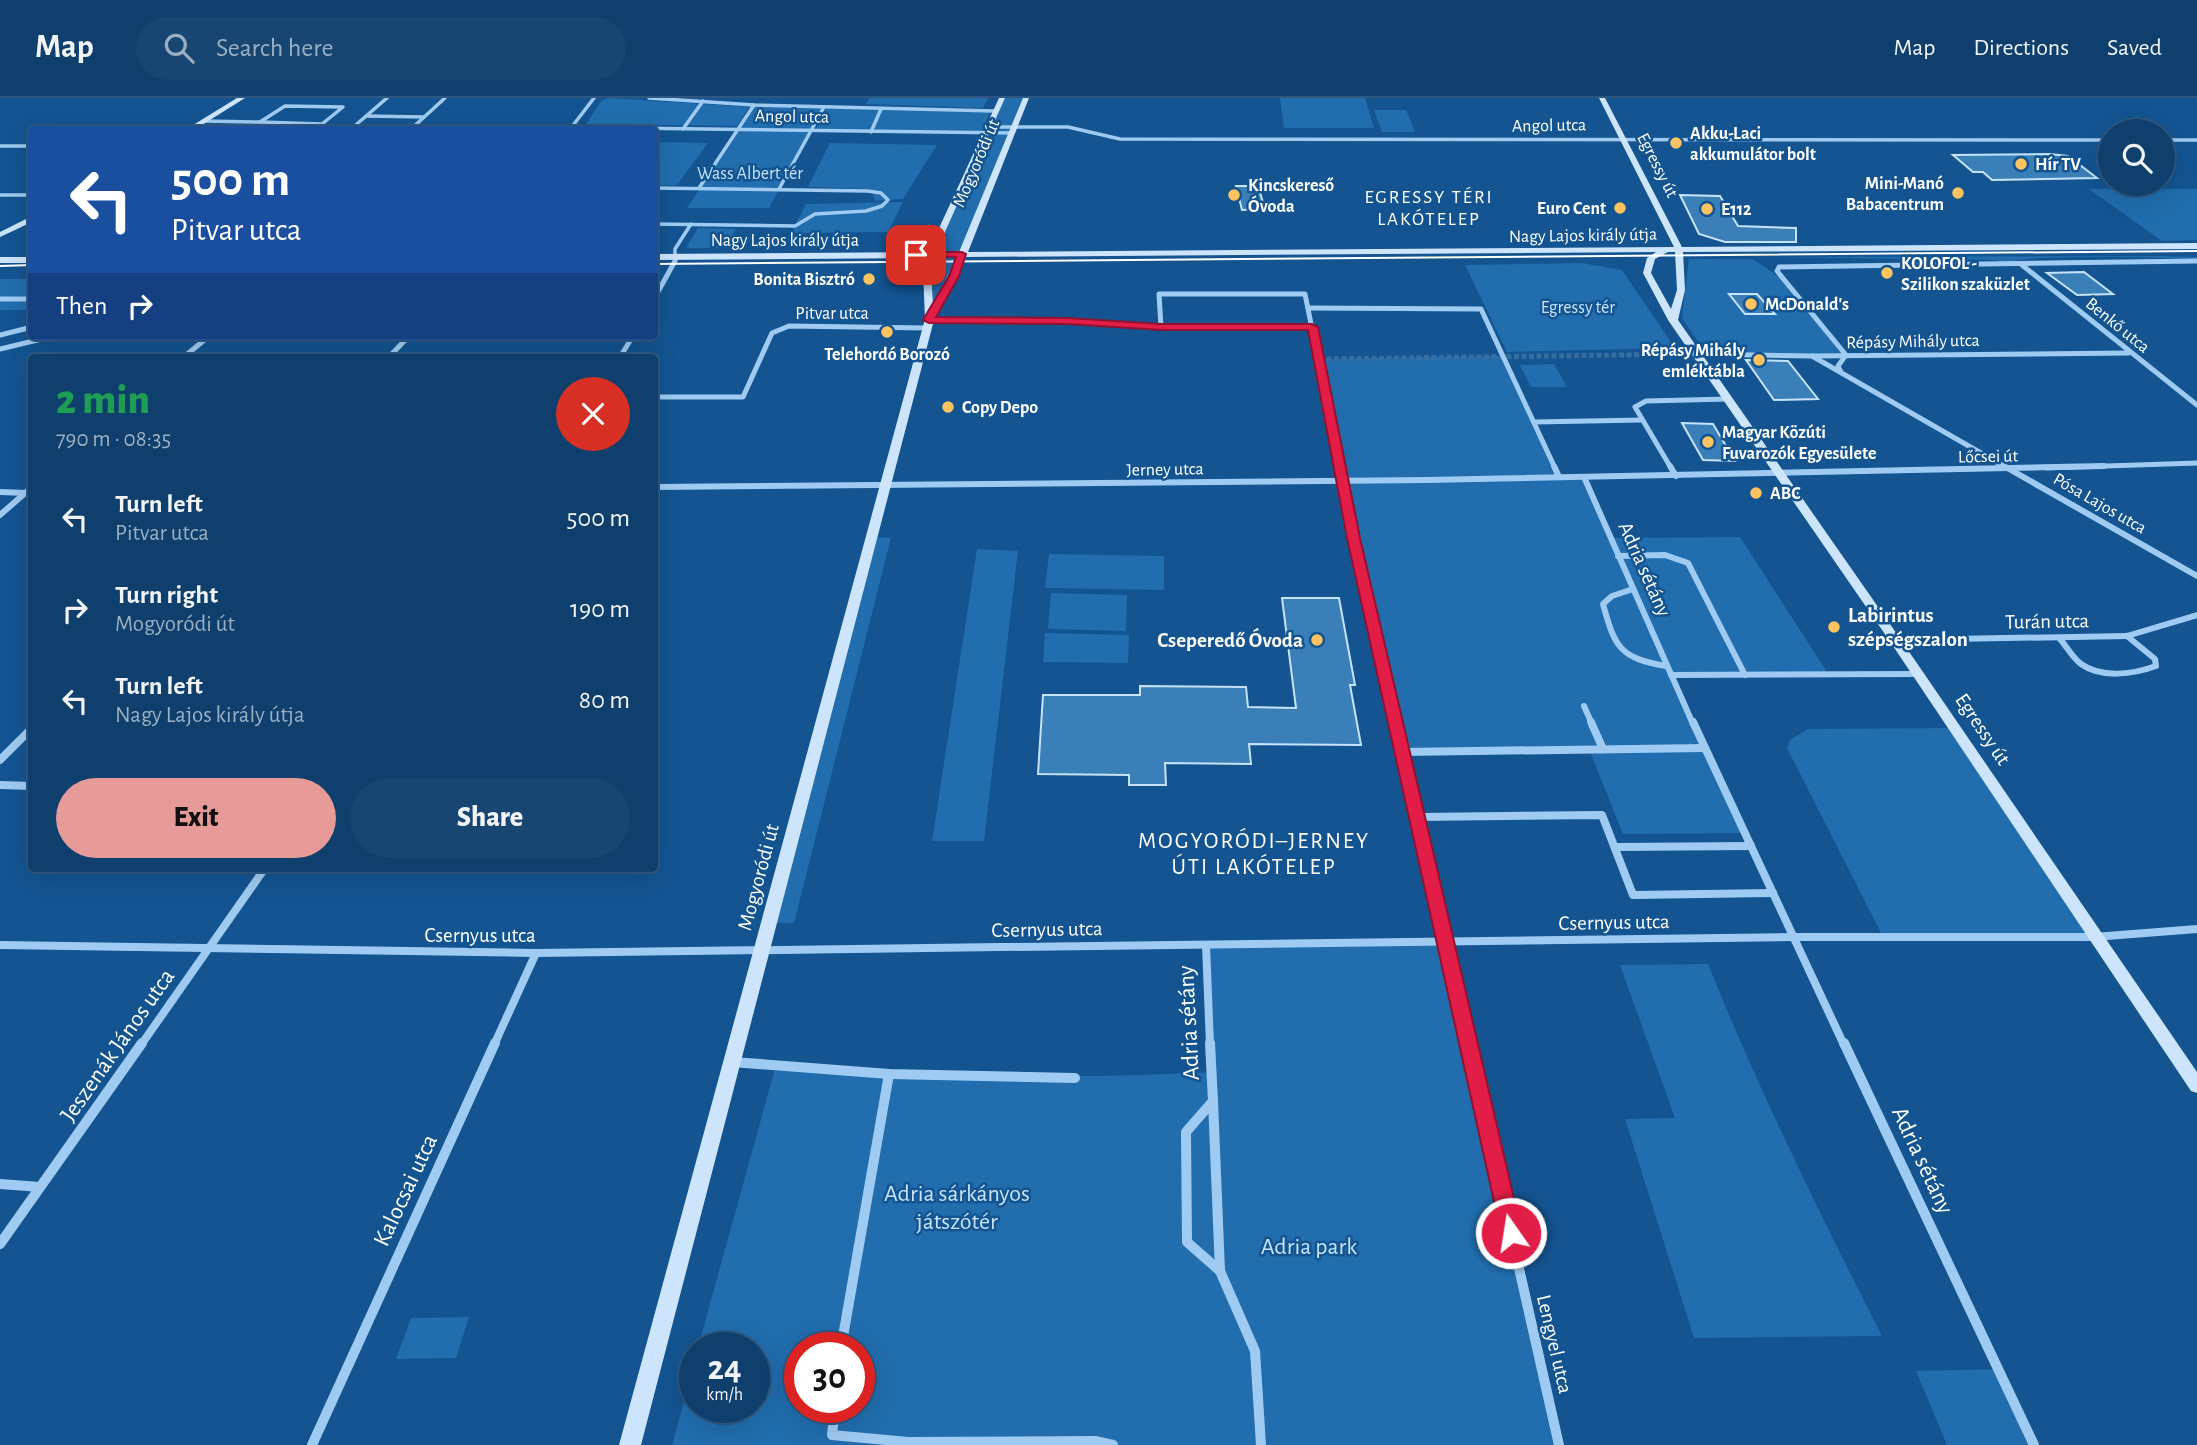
<!DOCTYPE html>
<meta charset="utf-8">
<style>
:root{--surface:#0e3f6d;--page:#174672;--text:#f1f3f6;--muted:#9bafc2;--line:#2e5880;--accent:#e69b98}
body{margin:0;font-family:"Alegreya Sans",sans-serif;background:var(--page);color:var(--text);height:100vh;display:flex;flex-direction:column;font-size:26px;white-space:nowrap}
*{box-sizing:border-box;margin:0}
p{font-size:23px;color:var(--muted)}
.icon{flex:none;width:38px;height:38px;fill:none;stroke:currentColor;stroke-width:2;stroke-linecap:round;stroke-linejoin:round}
.map{position:relative;flex:1;overflow:hidden}
.drawer{position:absolute;left:28px;top:256px;width:630px;height:518px;display:flex;flex-direction:column;background:var(--surface);border-radius:7px;box-shadow:0 7px 28px #0002,0 0 0 2px var(--line)}
.drawer>*{flex:none}
.hud{position:absolute;left:28px;top:28px;width:630px;height:214px;border-radius:7px;box-shadow:0 7px 28px #0002,0 0 0 2px var(--line);background:#1a4fa0;color:#fff;overflow:hidden}
.buttons{position:absolute;left:2098px;top:21px;display:grid;gap:14px}
.buttons a{display:grid;place-items:center;width:77px;height:77px;border-radius:50%;background:var(--surface);box-shadow:0 7px 28px #0002,0 0 0 2px var(--line);font-size:35px}
.speed{position:absolute;left:679px;top:1234px;display:flex;gap:14px;font-size:35px;font-weight:700;text-align:center}
.speed>*{display:grid;place-content:center;width:91px;height:91px;border-radius:50%;background:var(--surface);box-shadow:0 7px 28px #0002,0 0 0 2px var(--line);line-height:1}
.speed small{font-size:18px;font-weight:400}
.speed .limit{border:10px solid #d22;background:#fff;color:#111}
.pin{position:absolute;display:grid;place-items:center;width:60px;height:60px;color:#fff;margin:-30px;border-radius:14px;box-shadow:0 4px 10px #0006}
.me{position:absolute;width:77px;margin:-38px;rotate:347deg;stroke-linejoin:round;filter:drop-shadow(0 0 5px #0008)}
.turn{display:flex;align-items:center;gap:24px;height:147px;padding:0 28px;font-size:32px}
.turn .icon{width:91px;height:91px;stroke-width:2.5}
.turn b{display:block;font-size:49px;line-height:60px}
.then{display:flex;align-items:center;height:66px;padding:0 28px;background:#0003;gap:14px;font-size:26px}
.round{display:grid;place-items:center;flex:none;width:74px;height:74px;border-radius:37px;background:var(--page)}
.summary{display:flex;align-items:center;justify-content:space-between;height:119px;padding:0 28px}
h1{font-size:42px;font-weight:800;line-height:52px;color:#1e9e55}
.cta{display:flex;gap:14px;margin-top:auto;padding:14px 28px}
.cta a{flex:1;height:80px;border-radius:42px;background:var(--accent);color:#111;font-size:28px;font-weight:800;line-height:80px;text-align:center}
.cta a+a{background:var(--page);color:var(--text)}
ul{padding:0;list-style:none}
li{display:flex;align-items:center;gap:21px;height:91px;padding:0 28px}
li div{flex:1}
li b{display:block;font-size:26px}
li em{font-style:normal}
header{display:flex;align-items:center;gap:42px;box-sizing:border-box;height:98px;padding:0 35px;background:var(--surface);border-bottom:2px solid var(--line)}
header strong{font-size:33px}
nav{display:flex;gap:38px;margin-inline-start:auto;font-size:24px}
.search{width:490px;height:63px;background:var(--page);display:flex;align-items:center;gap:18px;box-sizing:border-box;padding:0 24px;border-radius:38px;color:var(--muted);font-size:26px}
.map>svg:first-child{display:block}
.green{fill:#216dae;fill-rule:evenodd}
.building{fill:#3b7fb9;stroke:#c6e3fd;stroke-width:2}
.lines{fill:none;stroke-linecap:round;stroke-linejoin:round}
.street-tunnel{stroke:#366ea2;stroke-width:5;stroke-dasharray:5 2.5;stroke-linecap:butt}
.street-far4{stroke:#9fcbf2;stroke-width:3.5}
.street-far3{stroke:#9fcbf2;stroke-width:5}
.street-far2{stroke:#9fcbf2;stroke-width:6}
.street-far1{stroke:#9fcbf2;stroke-width:8}
.street{stroke:#9fcbf2;stroke-width:10}
.secondary{fill:#cde5fc;fill-rule:evenodd}
.tram{stroke:#fff;stroke-width:2}
.route{fill:#e11d48;stroke:#92132f;stroke-width:2}
.poi-dot{fill:#ffc35f;stroke:#135491;stroke-width:2.5}
.labels{text-anchor:middle;stroke-width:5;stroke-linejoin:round;paint-order:stroke}
.far-street-label{font-size:18px;fill:#fff;stroke:#135491}
.far-poi-label{font-size:18px;font-weight:bold;fill:#fff;stroke:#135491;text-anchor:start}
.far-park-label{font-size:18px;fill:#c6e3fd;stroke:#135491}
.far-neighbourhood-label{font-size:19px;letter-spacing:2px;fill:#fff;stroke:#135491}
.street-label{font-size:21px;fill:#fff;stroke:#135491}
.poi-label{font-size:21px;font-weight:bold;fill:#fff;stroke:#135491;text-anchor:start}
.neighbourhood-label{font-size:23px;letter-spacing:2px;fill:#fff;stroke:#135491}
.near-street-label{font-size:24px;fill:#fff;stroke:#135491}
.near-park-label{font-size:24px;fill:#c6e3fd;stroke:#135491}
</style>
<header>
<strong>Map</strong>
<div class="search"><svg class="icon" aria-label="search" viewBox="0 0 24 24"><circle cx="10" cy="10" r="6"/><path d="M15 15l6 6"/></svg>Search here</div>
<nav><a>Map</a><a>Directions</a><a>Saved</a></nav>
</header>
<div class="map">
<svg width="2197" height="1347" viewBox="0 0 2197 1347">
<rect width="100%" height="100%" fill="#135491"/>
<!-- green -->
<g class="green">
<polygon points="611,0 749,9 737,28 586,26 602,2"/>
<polygon points="869,0 988,0 983,10 866,6"/>
<polygon points="1002,0 1026,0 929,222 931,157"/>
<polygon points="1280,0 1365,0 1374,30 1284,30"/>
<polygon points="754,7 824,9 769,110 687,110"/>
<polygon points="827,9 990,14 982,34 815,32"/>
<polygon points="1374,12 1406,12 1415,34 1382,34"/>
<polygon points="655,44 708,45 677,87 655,88"/>
<polygon points="830,45 937,47 903,101 875,103 871,91 808,89"/>
<polygon points="2089,91 2197,91 2197,142 2162,143"/>
<polygon points="903,104 888,134 791,135 806,106"/>
<polygon points="698,130 736,131 725,150 686,150"/>
<path d="M2163,158L2197,159V161C2170,160 2018,155 2004,166L1997,162L1760,159Z"/>
<polygon points="1689,161 1753,161 1786,184 1846,257 1708,259 1682,220"/>
<polygon points="1582,165 1622,172 1675,250 1507,254 1465,167"/>
<rect x="0" y="181" width="31" height="31"/>
<polygon points="1502,258 1559,380 1584,379 1611,440 1740,439 1829,577 1672,578 1745,735 1623,736 1589,651 1402,654 1319,261"/>
<polygon points="1554,266 1567,289 1531,289 1520,267"/>
<polygon points="876,439 891,440 794,825 774,825"/>
<polygon points="977,451 1018,453 984,743 932,743"/>
<polygon points="1049,456 1164,458 1164,492 1045,490"/>
<polygon points="1051,495 1127,497 1126,533 1048,531"/>
<polygon points="1045,535 1129,537 1128,565 1043,564"/>
<polygon points="1954,630 2094,839 1883,839 1787,650 1790,642 1808,631"/>
<path d="M1445,844L1559,1347H672L695,1263V1309H754V1250L698,1249L776,967C921,978 1065,982 1211,974L1206,847ZM800,1250H859V1309H800Z"/>
<path d="M1708,866C1759,993 1820,1116 1882,1238L1694,1240L1625,1021L1675,1020L1620,867Z"/>
<polygon points="469,1219 456,1260 396,1261 411,1220"/>
<polygon points="1999,1271 2034,1347 1947,1347 1916,1273"/>
</g>
<!-- building -->
<g class="building">
<polygon points="2050,56 2068,58 2097,80 1992,82 1983,74 1973,74 1953,57"/>
<polygon points="1236,88 1258,88 1265,111 1242,112"/>
<polygon points="1680,97 1720,98 1738,128 1796,130 1796,144 1725,144 1699,136"/>
<polygon points="2084,174 2113,196 2077,197 2047,175"/>
<polygon points="1729,196 1757,196 1775,216 1745,216"/>
<polygon points="1746,262 1788,263 1818,301 1774,302"/>
<polygon points="1682,325 1713,326 1735,363 1703,362"/>
<polygon points="1282,500 1339,500 1355,587 1350,587 1361,647 1249,646 1251,666 1165,665 1166,687 1129,687 1129,677 1038,676 1043,597 1140,597 1140,588 1246,589 1248,609 1296,610"/>
</g>
<g class="lines">
<!-- street-tunnel -->
<polyline class="street-tunnel" points="1319,261 1697,256"/>
<!-- street-far4 -->
<g class="street-far4">
<polyline points="649,0 754,7 995,13"/>
<polygon points="285,8 343,9 322,26 260,24"/>
<polyline points="366,18 424,19"/>
<polyline points="203,23 260,24"/>
<polyline points="988,29 1068,29 1120,41 2110,42"/>
<polyline points="571,30 594,0"/>
<polyline points="683,31 703,3"/>
<polyline points="350,32 387,0"/>
<polyline points="410,32 445,0"/>
<polyline points="457,32 461,28 1012,35"/>
<polyline points="871,34 881,11"/>
<polyline points="2163,42 2197,42"/>
<polyline points="0,48 32,48"/>
<polyline points="654,90 868,93 881,95 888,102 882,108 866,113 815,116 795,128 654,126"/>
<polyline points="699,90 754,7"/>
<polyline points="779,91 824,9"/>
<polyline points="0,97 32,97"/>
<polyline points="675,165 675,151 691,126"/>
<polyline points="2024,165 2197,163"/>
</g>
<!-- street-far3 -->
<g class="street-far3">
<polyline points="2022,167 2197,307"/>
<polyline points="0,201 32,201"/>
<polyline points="654,201 675,163"/>
<polyline points="1308,210 1481,211 1555,370"/>
<polyline points="929,222 1068,223 1161,229 1312,229"/>
<polyline points="1161,229 1159,196 1305,196 1340,370"/>
<polyline points="0,237 32,229"/>
<polyline points="0,251 54,238"/>
<polyline points="1697,256 1812,258 2129,255"/>
<polyline points="1812,258 2007,370"/>
<polyline points="184,259 209,238"/>
<polyline points="389,259 409,238"/>
<polyline points="620,259 633,238"/>
<polyline points="1841,274 1838,268 1846,257 1777,173 1779,169 2197,163"/>
<polyline points="654,299 743,299 772,235 789,228 926,230"/>
<polyline points="1534,324 1642,322"/>
<polyline points="1671,370 1635,309 1646,303 1728,301"/>
<polyline points="2046,370 2197,365"/>
</g>
<!-- street-far2 -->
<g class="street-far2">
<polyline points="1339,368 1396,626"/>
<polyline points="1554,368 1559,379"/>
<polyline points="1670,368 1676,378"/>
<polyline points="2004,368 2197,478"/>
<polyline points="1584,379 1693,626"/>
<polyline points="654,389 1426,382 2104,368"/>
<polyline points="0,394 27,395"/>
<polyline points="0,417 32,389"/>
<polyline points="1618,458 1665,457 1688,465 1745,577"/>
<path d="M1633,491L1612,498L1603,506C1615,550 1620,560 1666,568"/>
<path d="M2060,541C2067,549 2073,560 2081,566C2102,581 2134,576 2156,568L2155,561L2127,538"/>
<polyline points="1895,542 2127,538 2197,517"/>
<polyline points="1671,577 1918,576"/>
<polyline points="1584,608 1592,626"/>
</g>
<!-- street-far1 -->
<g class="street-far1">
<polyline points="1396,624 1468,947"/>
<polyline points="1591,624 1603,651"/>
<polyline points="1693,624 1844,947"/>
<polyline points="1402,654 1704,650"/>
<polyline points="0,662 32,630"/>
<polyline points="0,687 32,688"/>
<polyline points="1417,719 1602,717 1633,797 1773,795"/>
<polyline points="1615,749 1751,748"/>
<polyline points="0,847 536,855 1794,839 2094,839 2197,831"/>
<polyline points="1206,847 1210,947"/>
<polyline points="141,947 265,770"/>
<polyline points="494,947 536,855"/>
</g>
<!-- street -->
<g class="street">
<polyline points="1210,945 1213,1003 1186,1034 1187,1144 1220,1173 1255,1253 1261,1347"/>
<polyline points="1468,945 1559,1347"/>
<polyline points="1844,945 2034,1347"/>
<polyline points="733,964 889,976 1075,980"/>
<polyline points="1213,1003 1220,1173"/>
<polyline points="0,1086 40,1089"/>
<polyline points="0,1146 142,945"/>
<polyline points="841,1250 889,976"/>
<polyline points="835,1309 832,1337 908,1344 1095,1343 1113,1347"/>
<polyline points="312,1347 495,945"/>
</g>
<!-- secondary -->
<g class="secondary">
<polygon points="237,0 245,0 194,32 185,32"/>
<path d="M999,0H1005L936,154H959L1023,0H1029L968,154L1674,149L1599,0H1605L1682,149L2197,145V151L1683,154L1685,192L1678,222L1899,539L2197,974V995L2191,993L1889,542L1668,222L1643,175L1647,160L1656,154L966,159L958,178L934,222L641,1347H619L925,221L923,173L926,160L654,162V156L928,154ZM1668,154H1675L1677,192L1671,211L1651,175L1655,161ZM957,159L933,207L931,173L935,160Z"/>
<polygon points="32,118 32,124 0,139 0,134"/>
<rect x="0" y="159" width="32" height="6"/>
</g>
<!-- tram -->
<g class="tram">
<polyline points="654,166 2197,153"/>
<polyline points="0,168 32,167"/>
</g>
</g>
<!-- route -->
<polygon class="route" points="916,154 962,154 966,156 959,178 936,219 1068,220 1161,226 1312,226 1318,229 1360,440 1522,1135 1519,1142 1511,1145 1504,1142 1501,1135 1347,440 1308,232 1161,232 1068,226 929,225 923,222 949,178 956,159 913,159 913,155"/>
<!-- markers -->
<g class="poi-dot">
<circle cx="1676" cy="45" r="7"/>
<circle cx="2021" cy="66" r="7"/>
<circle cx="1958" cy="95" r="7"/>
<circle cx="1234" cy="97" r="7"/>
<circle cx="1620" cy="110" r="7"/>
<circle cx="1707" cy="111" r="7"/>
<circle cx="1887" cy="175" r="7"/>
<circle cx="869" cy="181" r="7"/>
<circle cx="1751" cy="206" r="7"/>
<circle cx="887" cy="234" r="7"/>
<circle cx="1759" cy="262" r="7"/>
<circle cx="948" cy="309" r="7"/>
<circle cx="1708" cy="344" r="7"/>
<circle cx="1756" cy="395" r="7"/>
<circle cx="1834" cy="529" r="7"/>
<circle cx="1317" cy="542" r="7"/>
</g>
<g class="labels">
<!-- far-street labels -->
<g class="far-street-label">
<text transform="translate(792 18) rotate(1)" y="6">Angol utca</text>
<text transform="translate(1549 27) rotate(-1)" y="6">Angol utca</text>
<text transform="translate(976 65) rotate(-67)" y="6">Mogyoródi út</text>
<text transform="translate(1658 67) rotate(63)" y="6">Egressy út</text>
<text transform="translate(1583 137) rotate(-1)" y="6">Nagy Lajos király útja</text>
<text x="785" y="148">Nagy Lajos király útja</text>
<text x="832" y="221">Pitvar utca</text>
<text transform="translate(2118 227) rotate(39)" y="6">Benkő utca</text>
<text transform="translate(1913 243) rotate(-1)" y="6">Répásy Mihály utca</text>
<text transform="translate(1988 358) rotate(-1)" y="6">Lőcsei út</text>
<text transform="translate(1165 371) rotate(-1)" y="6">Jerney utca</text>
<text transform="translate(2100 405) rotate(30)" y="6">Pósa Lajos utca</text>
</g>
<!-- far-poi labels -->
<g class="far-poi-label">
<text x="1690" y="41">Akku-Laci<tspan x="1690" dy="21">akkumulátor bolt</tspan></text>
<text x="2035" y="72">Hír TV</text>
<text x="1944" y="91" text-anchor="end">Mini-Manó<tspan x="1944" dy="21">Babacentrum</tspan></text>
<text x="1248" y="93">Kincskereső<tspan x="1248" dy="21">Óvoda</tspan></text>
<text x="1606" y="116" text-anchor="end">Euro Cent</text>
<text x="1721" y="117">E112</text>
<text x="1901" y="171">KOLOFOL -<tspan x="1901" dy="21">Szilikon szaküzlet</tspan></text>
<text x="855" y="187" text-anchor="end">Bonita Bisztró</text>
<text x="1765" y="212">McDonald's</text>
<text x="1745" y="258" text-anchor="end">Répásy Mihály<tspan x="1745" dy="21">emléktábla</tspan></text>
<text x="887" y="262" text-anchor="middle">Telehordó Borozó</text>
<text x="962" y="315">Copy Depo</text>
<text x="1722" y="340">Magyar Közúti<tspan x="1722" dy="21">Fuvarozók Egyesülete</tspan></text>
<text x="1770" y="401">ABC</text>
</g>
<!-- far-park labels -->
<g class="far-park-label">
<text x="750" y="81">Wass Albert tér</text>
<text x="1578" y="215">Egressy tér</text>
</g>
<!-- far-neighbourhood labels -->
<g class="far-neighbourhood-label">
<text x="1429" y="105">EGRESSY TÉRI<tspan x="1429" dy="22">LAKÓTELEP</tspan></text>
</g>
<!-- street labels -->
<g class="street-label">
<text transform="translate(1645 471) rotate(66)" y="7">Adria sétány</text>
<text transform="translate(2047 523) rotate(-1)" y="7">Turán utca</text>
<text transform="translate(1983 631) rotate(56)" y="7">Egressy út</text>
<text transform="translate(758 779) rotate(-75)" y="7">Mogyoródi út</text>
<text transform="translate(1614 824) rotate(-1)" y="7">Csernyus utca</text>
<text transform="translate(1047 831) rotate(-1)" y="7">Csernyus utca</text>
<text x="480" y="844">Csernyus utca</text>
<text transform="translate(1555 1246) rotate(77)" y="7">Lengyel utca</text>
</g>
<!-- poi labels -->
<g class="poi-label">
<text x="1848" y="524">Labirintus<tspan x="1848" dy="24">szépségszalon</tspan></text>
<text x="1303" y="549" text-anchor="end">Cseperedő Óvoda</text>
</g>
<!-- neighbourhood labels -->
<g class="neighbourhood-label">
<text x="1254" y="750">MOGYORÓDI–JERNEY<tspan x="1254" dy="26">ÚTI LAKÓTELEP</tspan></text>
</g>
<!-- near-street labels -->
<g class="near-street-label">
<text transform="translate(1188 925) rotate(-93)" y="8">Adria sétány</text>
<text transform="translate(117 947) rotate(-55)" y="8">Jeszenák János utca</text>
<text transform="translate(1923 1062) rotate(65)" y="8">Adria sétány</text>
<text transform="translate(405 1092) rotate(-65)" y="8">Kalocsai utca</text>
</g>
<!-- near-park labels -->
<g class="near-park-label">
<text x="957" y="1103">Adria sárkányos<tspan x="957" dy="28">játszótér</tspan></text>
<text x="1309" y="1156">Adria park</text>
</g>
</g>
</svg>
<div class="buttons">
<a><svg class="icon" aria-label="search" viewBox="0 0 24 24"><circle cx="10" cy="10" r="6"/><path d="M15 15l6 6"/></svg></a>
</div>
<div class="speed"><div>24<small>km/h</small></div><div class="limit">30</div></div>
<div class="pin" style="left:916px;top:157px;background:#d93025"><svg class="icon" aria-label="arrive" viewBox="0 0 24 24"><path d="M6 21V4h12l-3 4 3 4H6"/></svg></div>
<svg class="me" style="left:1511px;top:1135px" viewBox="-20 -20 40 40"><circle r="17" fill="#e11d48" stroke="#fff" stroke-width="3"/><path d="M0-11L8 9 0 5-8 9z" fill="#fff"/></svg>
<div class="hud">
<div class="turn"><svg class="icon" aria-label="left" viewBox="0 0 24 24"><path d="M17 20v-9H6M10 6l-5 5 5 5"/></svg><div><b>500 m</b>Pitvar utca</div></div>
<div class="then">Then<svg class="icon" aria-label="right" viewBox="0 0 24 24"><path d="M7 20v-9h11M14 6l5 5-5 5"/></svg></div>
</div>
<section class="drawer">
<div class="summary"><div><h1>2 min</h1><p>790 m · 08:35</p></div><a class="round" style="background:#d93025;color:#fff"><svg class="icon" aria-label="close" viewBox="0 0 24 24"><path d="M6 6l12 12M18 6L6 18"/></svg></a></div>
<ul>
<li><svg class="icon" aria-label="left" viewBox="0 0 24 24"><path d="M17 20v-9H6M10 6l-5 5 5 5"/></svg><div><b>Turn left</b><p>Pitvar utca</p></div><em>500 m</em></li>
<li><svg class="icon" aria-label="right" viewBox="0 0 24 24"><path d="M7 20v-9h11M14 6l5 5-5 5"/></svg><div><b>Turn right</b><p>Mogyoródi út</p></div><em>190 m</em></li>
<li><svg class="icon" aria-label="left" viewBox="0 0 24 24"><path d="M17 20v-9H6M10 6l-5 5 5 5"/></svg><div><b>Turn left</b><p>Nagy Lajos király útja</p></div><em>80 m</em></li>
</ul>
<div class="cta"><a>Exit</a><a>Share</a></div>
</section>
</div>
